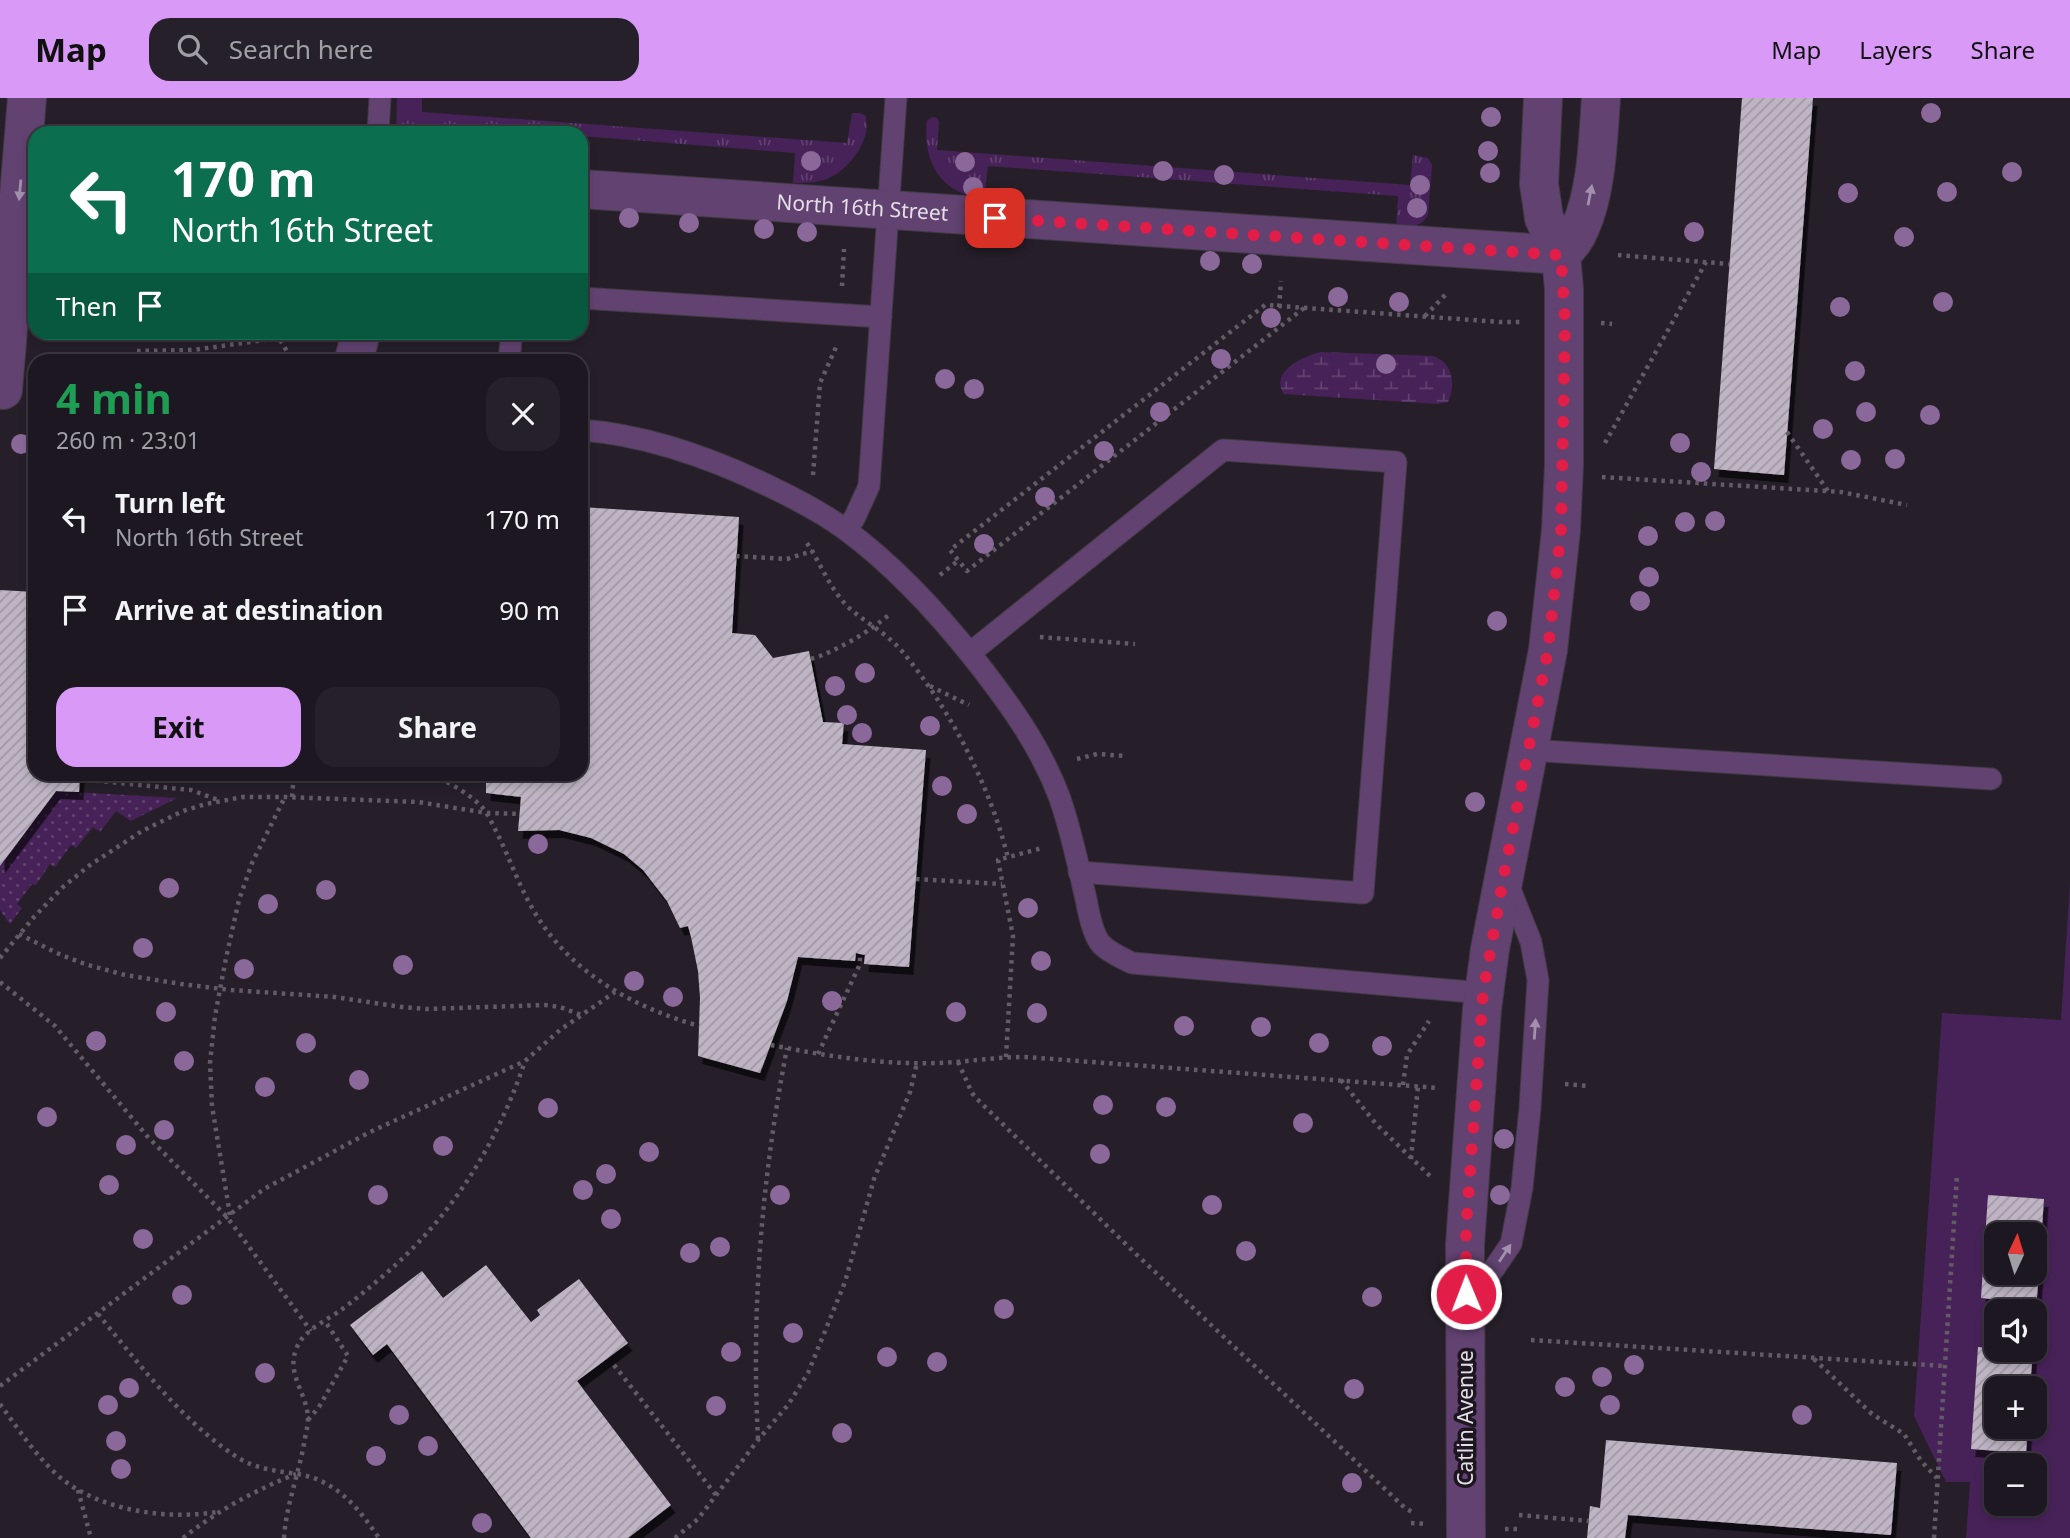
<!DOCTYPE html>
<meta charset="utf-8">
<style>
:root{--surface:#1c1720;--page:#252029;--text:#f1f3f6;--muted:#a09fa5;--line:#3a363e;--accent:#d99af7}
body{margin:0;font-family:"Noto Sans",sans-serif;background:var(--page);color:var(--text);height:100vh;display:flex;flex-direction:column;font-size:26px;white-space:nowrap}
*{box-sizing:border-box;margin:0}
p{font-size:23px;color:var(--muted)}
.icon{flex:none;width:38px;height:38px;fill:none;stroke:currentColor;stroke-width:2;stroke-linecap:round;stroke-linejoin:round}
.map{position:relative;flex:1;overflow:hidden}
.side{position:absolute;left:28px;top:256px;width:560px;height:427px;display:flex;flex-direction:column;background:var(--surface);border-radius:21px;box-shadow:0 4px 10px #0003,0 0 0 2px var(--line)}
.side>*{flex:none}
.guide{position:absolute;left:28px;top:28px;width:560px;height:214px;border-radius:21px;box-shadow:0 4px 10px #0003,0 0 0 2px var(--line);background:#0b6e4f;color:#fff;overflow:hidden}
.needle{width:46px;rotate:4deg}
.controls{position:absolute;left:1984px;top:1124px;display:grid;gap:14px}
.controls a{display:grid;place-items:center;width:63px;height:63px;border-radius:14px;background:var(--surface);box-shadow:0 4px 10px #0003,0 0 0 2px var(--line);font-size:35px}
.pin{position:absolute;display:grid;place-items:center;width:60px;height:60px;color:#fff;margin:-30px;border-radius:14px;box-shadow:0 4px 10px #0006}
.me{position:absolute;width:77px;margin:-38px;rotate:359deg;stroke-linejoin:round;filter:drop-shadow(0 0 5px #0008)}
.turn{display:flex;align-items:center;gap:24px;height:147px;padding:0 28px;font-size:32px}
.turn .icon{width:91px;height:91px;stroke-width:2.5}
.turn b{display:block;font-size:49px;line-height:60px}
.then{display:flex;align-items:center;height:66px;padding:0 28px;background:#0003;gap:14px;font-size:26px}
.round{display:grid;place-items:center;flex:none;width:74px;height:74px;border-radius:21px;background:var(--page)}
.overview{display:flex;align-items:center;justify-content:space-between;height:119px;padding:0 28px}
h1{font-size:42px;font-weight:700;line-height:52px;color:#1e9e55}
.primary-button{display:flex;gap:14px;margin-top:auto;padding:14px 28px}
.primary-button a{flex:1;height:80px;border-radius:21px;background:var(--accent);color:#111;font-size:28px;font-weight:700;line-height:80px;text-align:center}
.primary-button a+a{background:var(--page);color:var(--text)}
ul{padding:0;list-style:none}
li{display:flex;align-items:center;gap:21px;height:91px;padding:0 28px}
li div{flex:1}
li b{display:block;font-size:26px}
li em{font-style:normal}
header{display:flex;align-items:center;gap:42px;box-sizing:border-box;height:98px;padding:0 35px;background:var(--accent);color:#111}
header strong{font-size:33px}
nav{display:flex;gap:38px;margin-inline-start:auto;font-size:24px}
.search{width:490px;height:63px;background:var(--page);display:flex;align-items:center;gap:18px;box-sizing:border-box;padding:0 24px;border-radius:21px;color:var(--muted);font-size:26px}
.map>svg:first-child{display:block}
.grass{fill:url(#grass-tufts)}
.wetland{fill:url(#wetland-marsh)}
.garden{fill:url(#garden-dots)}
.pitch{fill:#472258;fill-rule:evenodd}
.building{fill:url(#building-hatch);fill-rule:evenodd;filter:url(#shadow)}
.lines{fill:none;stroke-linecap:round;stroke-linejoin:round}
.lane-casing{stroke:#413a44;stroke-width:23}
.street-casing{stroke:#413a44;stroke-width:40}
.path{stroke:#635c66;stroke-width:4.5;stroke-dasharray:3.5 5;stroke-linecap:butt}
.lane{stroke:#614270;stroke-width:21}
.street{stroke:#614270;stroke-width:38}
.tree{fill:#8a699a}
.oneway{fill:#a290ac}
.route{stroke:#e11d48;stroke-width:12;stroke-dasharray:0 21.6}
.labels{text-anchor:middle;stroke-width:7;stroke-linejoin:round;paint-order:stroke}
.street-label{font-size:21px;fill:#e4dfe7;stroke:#1d1620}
</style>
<header>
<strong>Map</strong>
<div class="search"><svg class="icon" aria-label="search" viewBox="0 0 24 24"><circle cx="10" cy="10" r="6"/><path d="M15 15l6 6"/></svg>Search here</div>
<nav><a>Map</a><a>Layers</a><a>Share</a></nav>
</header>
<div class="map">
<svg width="2070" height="1440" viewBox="0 0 2070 1440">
<defs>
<pattern id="grass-tufts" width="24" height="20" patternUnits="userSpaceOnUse" patternTransform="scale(1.75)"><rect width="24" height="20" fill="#472258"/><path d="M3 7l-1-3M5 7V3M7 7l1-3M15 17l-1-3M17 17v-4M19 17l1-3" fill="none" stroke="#614270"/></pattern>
<pattern id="wetland-marsh" width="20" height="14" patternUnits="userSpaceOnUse" patternTransform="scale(1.75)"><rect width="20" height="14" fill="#472258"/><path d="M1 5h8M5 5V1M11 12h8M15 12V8" fill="none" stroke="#614270"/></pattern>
<pattern id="garden-dots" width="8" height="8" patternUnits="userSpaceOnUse" patternTransform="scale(1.75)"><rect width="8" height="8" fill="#472258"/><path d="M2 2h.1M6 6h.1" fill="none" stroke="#614270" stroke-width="1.8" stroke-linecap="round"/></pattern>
<pattern id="building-hatch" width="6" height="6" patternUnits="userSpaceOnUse" patternTransform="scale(1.75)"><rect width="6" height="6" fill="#beb4c3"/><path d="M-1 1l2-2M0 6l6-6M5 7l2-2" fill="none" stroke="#a098a4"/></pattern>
<filter id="shadow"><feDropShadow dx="4.5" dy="8" stdDeviation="0" flood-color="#0009"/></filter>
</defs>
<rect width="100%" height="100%" fill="#261f2a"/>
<!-- grass -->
<g class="grass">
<path d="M397,0H422V14L847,45L852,15H859L865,17C873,41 849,72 827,81C816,85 805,85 793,85L795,55L581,38V35H542L427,26L426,35H396Z"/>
<path d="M932,19L937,20L939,24L937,52L1410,87L1413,57L1428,60L1432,67L1428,117C1423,128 1408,130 1396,130L1398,98L988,68L984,100C941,97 922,63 927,23Z"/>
</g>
<!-- wetland -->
<path class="wetland" d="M1321,254L1433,258C1453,265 1456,286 1448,304L1437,306L1284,296C1269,274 1303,258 1321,254Z"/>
<!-- garden -->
<polygon class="garden" points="56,693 177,700 131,723 116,713 100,734 93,729 76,750 71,747 55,769 50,766 36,787 32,786 17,806 22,810 10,826 0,812 0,768"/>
<!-- pitch -->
<path class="pitch" d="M2070,784V1440H1966L1970,1384H1946L1914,1318L1942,915L2061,922ZM1997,1136H2035V1174H1997ZM1997,1213H2035V1251H1997ZM1997,1290H2035V1328H1997ZM1997,1367H2035V1405H1997Z"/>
<!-- building -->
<g class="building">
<polygon points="1742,0 1813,0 1784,377 1714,371"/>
<polygon points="581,409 739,419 732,535 755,537 773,560 809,553 823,624 844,625 842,646 926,652 909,869 864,866 865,857 860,856 856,855 855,863 798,859 787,903 760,975 698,958 700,900 698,873 691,839 688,828 680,830 667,803 643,772 624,756 591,740 559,732 518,733 521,699 486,695 486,676 581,676"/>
<polygon points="0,492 35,494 35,676 80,676 79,694 56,693 0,768"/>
<path d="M1988,1097L2044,1101L2036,1213H2000L2001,1202L1981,1200ZM1997,1136H2035V1174H1997Z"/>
<polygon points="486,1167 531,1224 540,1217 537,1212 579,1181 628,1245 577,1283 671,1407 628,1440 531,1440 387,1246 373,1257 350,1227 422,1173 443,1200"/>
<polygon points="1978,1249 1997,1251 2033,1251 2030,1290 1997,1290 1997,1328 2028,1328 2026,1355 1971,1351"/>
<polygon points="1606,1342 1897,1365 1891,1437 1628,1417 1625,1440 1587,1440 1590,1408 1600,1410"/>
</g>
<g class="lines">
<defs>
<g id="lane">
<polyline points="378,35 380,0"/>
<polyline points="581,200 881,219"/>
<polyline points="509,262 512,234"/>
<path d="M581,332C648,337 712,360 773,390C798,402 823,415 846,432C896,469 938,515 976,563C1009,605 1040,648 1059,698C1071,731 1078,767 1086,801C1088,812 1093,837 1101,846C1108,854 1122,860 1132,865L1483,895"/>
<polyline points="845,431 854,421 869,388 896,0"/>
<polyline points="970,555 1223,352 1396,364 1363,795 1079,774"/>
<polyline points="1528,652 1991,681"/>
<polyline points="1469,1207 1511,1146 1522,1090 1530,1010 1538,882 1531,844 1508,786"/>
</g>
<g id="street">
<path id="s1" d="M581,91L1561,157"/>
<path d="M1561,157C1568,149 1576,141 1580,130C1597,93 1598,40 1601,0"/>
<polyline points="354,262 361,234"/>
<polyline points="3,292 27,0"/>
<polyline points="1466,1440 1465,1146 1482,911 1490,851 1548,552 1561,432 1564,367 1564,191 1561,157 1544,120 1539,86 1543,0"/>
</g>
</defs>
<!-- lane casing -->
<use href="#lane" class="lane-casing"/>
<!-- street casing -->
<use href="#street" class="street-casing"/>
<!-- path -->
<g class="path">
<polyline points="1618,157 1729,166"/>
<polyline points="842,188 844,151"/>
<polyline points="1279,209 1281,183"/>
<polyline points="1304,210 967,473 950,452 1265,207 1500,224 1524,224"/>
<polyline points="1425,218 1448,194"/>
<polyline points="1601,225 1612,226"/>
<polyline points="280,234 279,240 292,262"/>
<polyline points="137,253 193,252 279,240"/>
<polyline points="1787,334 1828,393"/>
<polyline points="1605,345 1706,164"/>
<polyline points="813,377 820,285 837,247"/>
<polyline points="1602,379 1841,394 1907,407"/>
<path d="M807,445C821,466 829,489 847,508C864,524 885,534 901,552C949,609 990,687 1008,760"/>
<polyline points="736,458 787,461 812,453"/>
<polyline points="940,477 959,462"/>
<polyline points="1040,539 1135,546"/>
<path d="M811,561C837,553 869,534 890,516"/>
<polyline points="930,588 969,607"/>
<polyline points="1077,661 1097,656 1125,658"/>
<path d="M432,676C449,685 467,694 481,708C487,714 491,723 495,731C508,756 517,783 531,808C567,873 630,908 699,928"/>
<polyline points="79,681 191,692 218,702"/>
<polyline points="292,699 294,676"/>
<polyline points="916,781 1002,786"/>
<polyline points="19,836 61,857 88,867 125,877 181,886 231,892 335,899 402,909 427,911 545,907 560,909 581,917"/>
<polyline points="0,860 34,819 63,789 90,767 142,733 183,713 206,706 243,699 285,699 418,704 487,715 520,716"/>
<polyline points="0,884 55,928 147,1038 227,1119 311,1233"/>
<path d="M771,947C826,958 882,967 938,965C967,964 996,959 1025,959L1439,990"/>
<polyline points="818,956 860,866 860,856"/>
<polyline points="1006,959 1013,838 998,762 1042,750"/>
<polyline points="958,964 972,995 977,1001 1136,1156 1405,1410 1412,1414"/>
<polyline points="1341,982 1376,1026 1430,1078"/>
<polyline points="1565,986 1589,988"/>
<polyline points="1403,987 1407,957 1429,923"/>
<polyline points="1411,1061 1418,988"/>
<polyline points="230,1117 212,1008 210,965 215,918 226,860 239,802 252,765 285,699"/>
<path d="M98,1216C140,1267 183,1325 240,1361C258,1371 277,1373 297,1376C337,1382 358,1410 379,1440"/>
<polyline points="1531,1242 1944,1268"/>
<polyline points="1814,1261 1872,1316 1904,1336 1921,1363 1937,1380"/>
<polyline points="614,1267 716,1397"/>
<polyline points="0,1288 264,1091 370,1034 525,963 560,932 615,894"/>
<path d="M0,1306C19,1332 37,1360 62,1381C102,1413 168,1422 217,1414"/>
<polyline points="308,1322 319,1309 348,1258 325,1223"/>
<path d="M758,1341C751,1210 762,1079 787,950"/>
<polyline points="78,1392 91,1440"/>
<polyline points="1519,1417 1589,1423"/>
<polyline points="1411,1425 1427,1426"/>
<polyline points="1505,1431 1518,1431"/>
<path d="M183,1440C217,1413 255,1392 296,1376"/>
<path d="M284,1440C286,1408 298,1378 304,1346C305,1338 308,1329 308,1320C307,1295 285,1275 297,1249C304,1232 327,1222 341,1212C356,1201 369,1190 383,1178C450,1121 497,1047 525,963"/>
<polyline points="675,1440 698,1421 758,1342 788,1307 808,1275 845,1184 874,1081 910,994 917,965"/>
<polyline points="1934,1440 1957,1077"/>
</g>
<!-- lane -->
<use href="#lane" class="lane"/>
<!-- street -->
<use href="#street" class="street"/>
</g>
<!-- trees -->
<g class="tree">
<circle cx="1931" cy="15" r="10"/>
<circle cx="1491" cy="19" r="10"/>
<circle cx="1488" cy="53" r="10"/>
<circle cx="811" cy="63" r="10"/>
<circle cx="965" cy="64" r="10"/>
<circle cx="1163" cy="73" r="10"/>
<circle cx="2012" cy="74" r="10"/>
<circle cx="1490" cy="75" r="10"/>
<circle cx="1224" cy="77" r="10"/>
<circle cx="1420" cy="87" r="10"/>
<circle cx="973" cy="89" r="10"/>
<circle cx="1947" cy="94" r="10"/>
<circle cx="1848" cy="95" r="10"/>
<circle cx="1417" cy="110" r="10"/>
<circle cx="629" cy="120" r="10"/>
<circle cx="689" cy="125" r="10"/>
<circle cx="764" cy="131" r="10"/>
<circle cx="807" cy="134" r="10"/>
<circle cx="1694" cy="134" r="10"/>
<circle cx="1904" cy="139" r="10"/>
<circle cx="1210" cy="163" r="10"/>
<circle cx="1252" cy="166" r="10"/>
<circle cx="1338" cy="199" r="10"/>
<circle cx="1399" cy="204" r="10"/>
<circle cx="1943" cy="204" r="10"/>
<circle cx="1840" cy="209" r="10"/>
<circle cx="1271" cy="220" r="10"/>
<circle cx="1221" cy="261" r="10"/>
<circle cx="1386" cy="266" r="10"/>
<circle cx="1855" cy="273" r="10"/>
<circle cx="945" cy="281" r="10"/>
<circle cx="974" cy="291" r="10"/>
<circle cx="1160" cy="314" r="10"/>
<circle cx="1866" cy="314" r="10"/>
<circle cx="1930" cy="317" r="10"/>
<circle cx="1823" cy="331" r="10"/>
<circle cx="1680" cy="345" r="10"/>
<circle cx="21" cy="346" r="10"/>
<circle cx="1104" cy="353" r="10"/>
<circle cx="1895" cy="361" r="10"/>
<circle cx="1851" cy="362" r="10"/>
<circle cx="1701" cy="374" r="10"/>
<circle cx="1045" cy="399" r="10"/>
<circle cx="1715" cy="423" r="10"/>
<circle cx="1685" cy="424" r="10"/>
<circle cx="1648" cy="438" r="10"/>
<circle cx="984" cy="446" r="10"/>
<circle cx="1649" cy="479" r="10"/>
<circle cx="1640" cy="503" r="10"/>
<circle cx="1497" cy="523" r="10"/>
<circle cx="865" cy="575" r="10"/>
<circle cx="835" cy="588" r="10"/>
<circle cx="847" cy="617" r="10"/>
<circle cx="930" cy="628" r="10"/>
<circle cx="862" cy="635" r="10"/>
<circle cx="942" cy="688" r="10"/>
<circle cx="1475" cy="704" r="10"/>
<circle cx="967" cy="716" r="10"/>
<circle cx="538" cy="746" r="10"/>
<circle cx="169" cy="790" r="10"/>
<circle cx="326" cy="792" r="10"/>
<circle cx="268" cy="806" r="10"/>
<circle cx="1028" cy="810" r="10"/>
<circle cx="143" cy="850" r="10"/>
<circle cx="1041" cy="863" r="10"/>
<circle cx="403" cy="867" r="10"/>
<circle cx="244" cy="871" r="10"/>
<circle cx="634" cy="883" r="10"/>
<circle cx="673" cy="899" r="10"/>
<circle cx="832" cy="903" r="10"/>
<circle cx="166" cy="914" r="10"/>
<circle cx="956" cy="914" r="10"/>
<circle cx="1037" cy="915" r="10"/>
<circle cx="1184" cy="928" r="10"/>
<circle cx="1261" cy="929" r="10"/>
<circle cx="96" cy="943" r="10"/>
<circle cx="306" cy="945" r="10"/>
<circle cx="1319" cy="945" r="10"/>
<circle cx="1382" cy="948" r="10"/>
<circle cx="184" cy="963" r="10"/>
<circle cx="359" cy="982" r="10"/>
<circle cx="265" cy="989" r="10"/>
<circle cx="1103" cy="1007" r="10"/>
<circle cx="1166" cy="1009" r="10"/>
<circle cx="548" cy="1010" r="10"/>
<circle cx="47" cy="1019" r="10"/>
<circle cx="1303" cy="1025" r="10"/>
<circle cx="164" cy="1032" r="10"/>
<circle cx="1504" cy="1041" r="10"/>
<circle cx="126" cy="1047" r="10"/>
<circle cx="443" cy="1048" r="10"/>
<circle cx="649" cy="1054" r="10"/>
<circle cx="1100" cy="1056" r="10"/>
<circle cx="606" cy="1076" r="10"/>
<circle cx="109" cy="1087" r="10"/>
<circle cx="583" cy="1092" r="10"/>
<circle cx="378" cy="1097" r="10"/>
<circle cx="780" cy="1097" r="10"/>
<circle cx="1500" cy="1097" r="10"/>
<circle cx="1212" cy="1107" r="10"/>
<circle cx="611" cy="1121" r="10"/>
<circle cx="143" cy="1141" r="10"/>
<circle cx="720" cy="1149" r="10"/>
<circle cx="1246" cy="1153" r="10"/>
<circle cx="690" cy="1155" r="10"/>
<circle cx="182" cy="1197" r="10"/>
<circle cx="1372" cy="1199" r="10"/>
<circle cx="1004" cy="1211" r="10"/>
<circle cx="793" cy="1235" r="10"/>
<circle cx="731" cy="1254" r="10"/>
<circle cx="887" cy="1259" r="10"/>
<circle cx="937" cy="1264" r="10"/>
<circle cx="1634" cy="1267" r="10"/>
<circle cx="265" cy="1275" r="10"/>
<circle cx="1602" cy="1279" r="10"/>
<circle cx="1565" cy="1289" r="10"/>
<circle cx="129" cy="1290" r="10"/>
<circle cx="1354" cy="1291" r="10"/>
<circle cx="108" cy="1307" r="10"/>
<circle cx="1610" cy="1307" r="10"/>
<circle cx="716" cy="1308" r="10"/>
<circle cx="399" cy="1317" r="10"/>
<circle cx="1802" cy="1317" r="10"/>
<circle cx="842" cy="1335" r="10"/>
<circle cx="116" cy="1343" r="10"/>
<circle cx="428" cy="1348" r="10"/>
<circle cx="376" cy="1358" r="10"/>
<circle cx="121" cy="1371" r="10"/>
<circle cx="1352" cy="1385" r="10"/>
<circle cx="482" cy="1425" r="10"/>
</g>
<!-- one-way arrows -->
<defs><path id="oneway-solid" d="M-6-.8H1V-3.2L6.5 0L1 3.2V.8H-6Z" transform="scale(1.75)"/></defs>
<g class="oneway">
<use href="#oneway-solid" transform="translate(20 92) rotate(95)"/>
<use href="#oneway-solid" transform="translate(1590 97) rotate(-79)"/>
<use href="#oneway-solid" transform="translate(1535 931) rotate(-86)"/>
<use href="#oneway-solid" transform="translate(1505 1155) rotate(-56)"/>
</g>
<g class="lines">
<!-- route -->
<polyline class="route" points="995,120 1561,157 1565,224 1561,432 1548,552 1504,776 1483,895 1466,1130 1466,1196"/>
</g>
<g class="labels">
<!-- street labels -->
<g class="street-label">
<text dy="7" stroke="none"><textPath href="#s1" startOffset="282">North 16th Street</textPath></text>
<text transform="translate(1466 1320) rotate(-90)" y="7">Catlin Avenue</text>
</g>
</g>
</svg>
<div class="controls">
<a><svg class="needle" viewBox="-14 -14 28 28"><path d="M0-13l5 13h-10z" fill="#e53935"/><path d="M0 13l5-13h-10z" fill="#a09fa5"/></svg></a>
<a><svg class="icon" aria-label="sound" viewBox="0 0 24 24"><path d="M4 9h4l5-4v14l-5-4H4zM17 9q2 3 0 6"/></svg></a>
<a>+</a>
<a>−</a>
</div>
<div class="pin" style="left:995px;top:120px;background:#d93025"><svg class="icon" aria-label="arrive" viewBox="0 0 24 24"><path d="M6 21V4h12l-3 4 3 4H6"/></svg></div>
<svg class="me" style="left:1466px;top:1196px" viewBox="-20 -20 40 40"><circle r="17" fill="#e11d48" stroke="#fff" stroke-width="3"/><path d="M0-11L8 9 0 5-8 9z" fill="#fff"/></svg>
<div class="guide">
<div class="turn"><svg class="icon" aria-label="left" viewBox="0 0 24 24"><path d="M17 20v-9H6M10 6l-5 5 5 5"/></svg><div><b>170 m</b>North 16th Street</div></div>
<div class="then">Then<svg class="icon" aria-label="arrive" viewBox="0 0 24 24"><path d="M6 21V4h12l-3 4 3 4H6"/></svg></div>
</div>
<section class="side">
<div class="overview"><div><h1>4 min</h1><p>260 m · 23:01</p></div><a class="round"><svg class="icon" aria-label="close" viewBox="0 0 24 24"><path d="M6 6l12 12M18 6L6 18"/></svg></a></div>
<ul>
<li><svg class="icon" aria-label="left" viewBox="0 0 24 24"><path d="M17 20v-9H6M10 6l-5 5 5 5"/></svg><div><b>Turn left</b><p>North 16th Street</p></div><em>170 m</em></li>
<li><svg class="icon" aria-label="arrive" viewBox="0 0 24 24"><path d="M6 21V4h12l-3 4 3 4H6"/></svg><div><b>Arrive at destination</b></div><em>90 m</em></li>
</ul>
<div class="primary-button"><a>Exit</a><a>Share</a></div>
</section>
</div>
